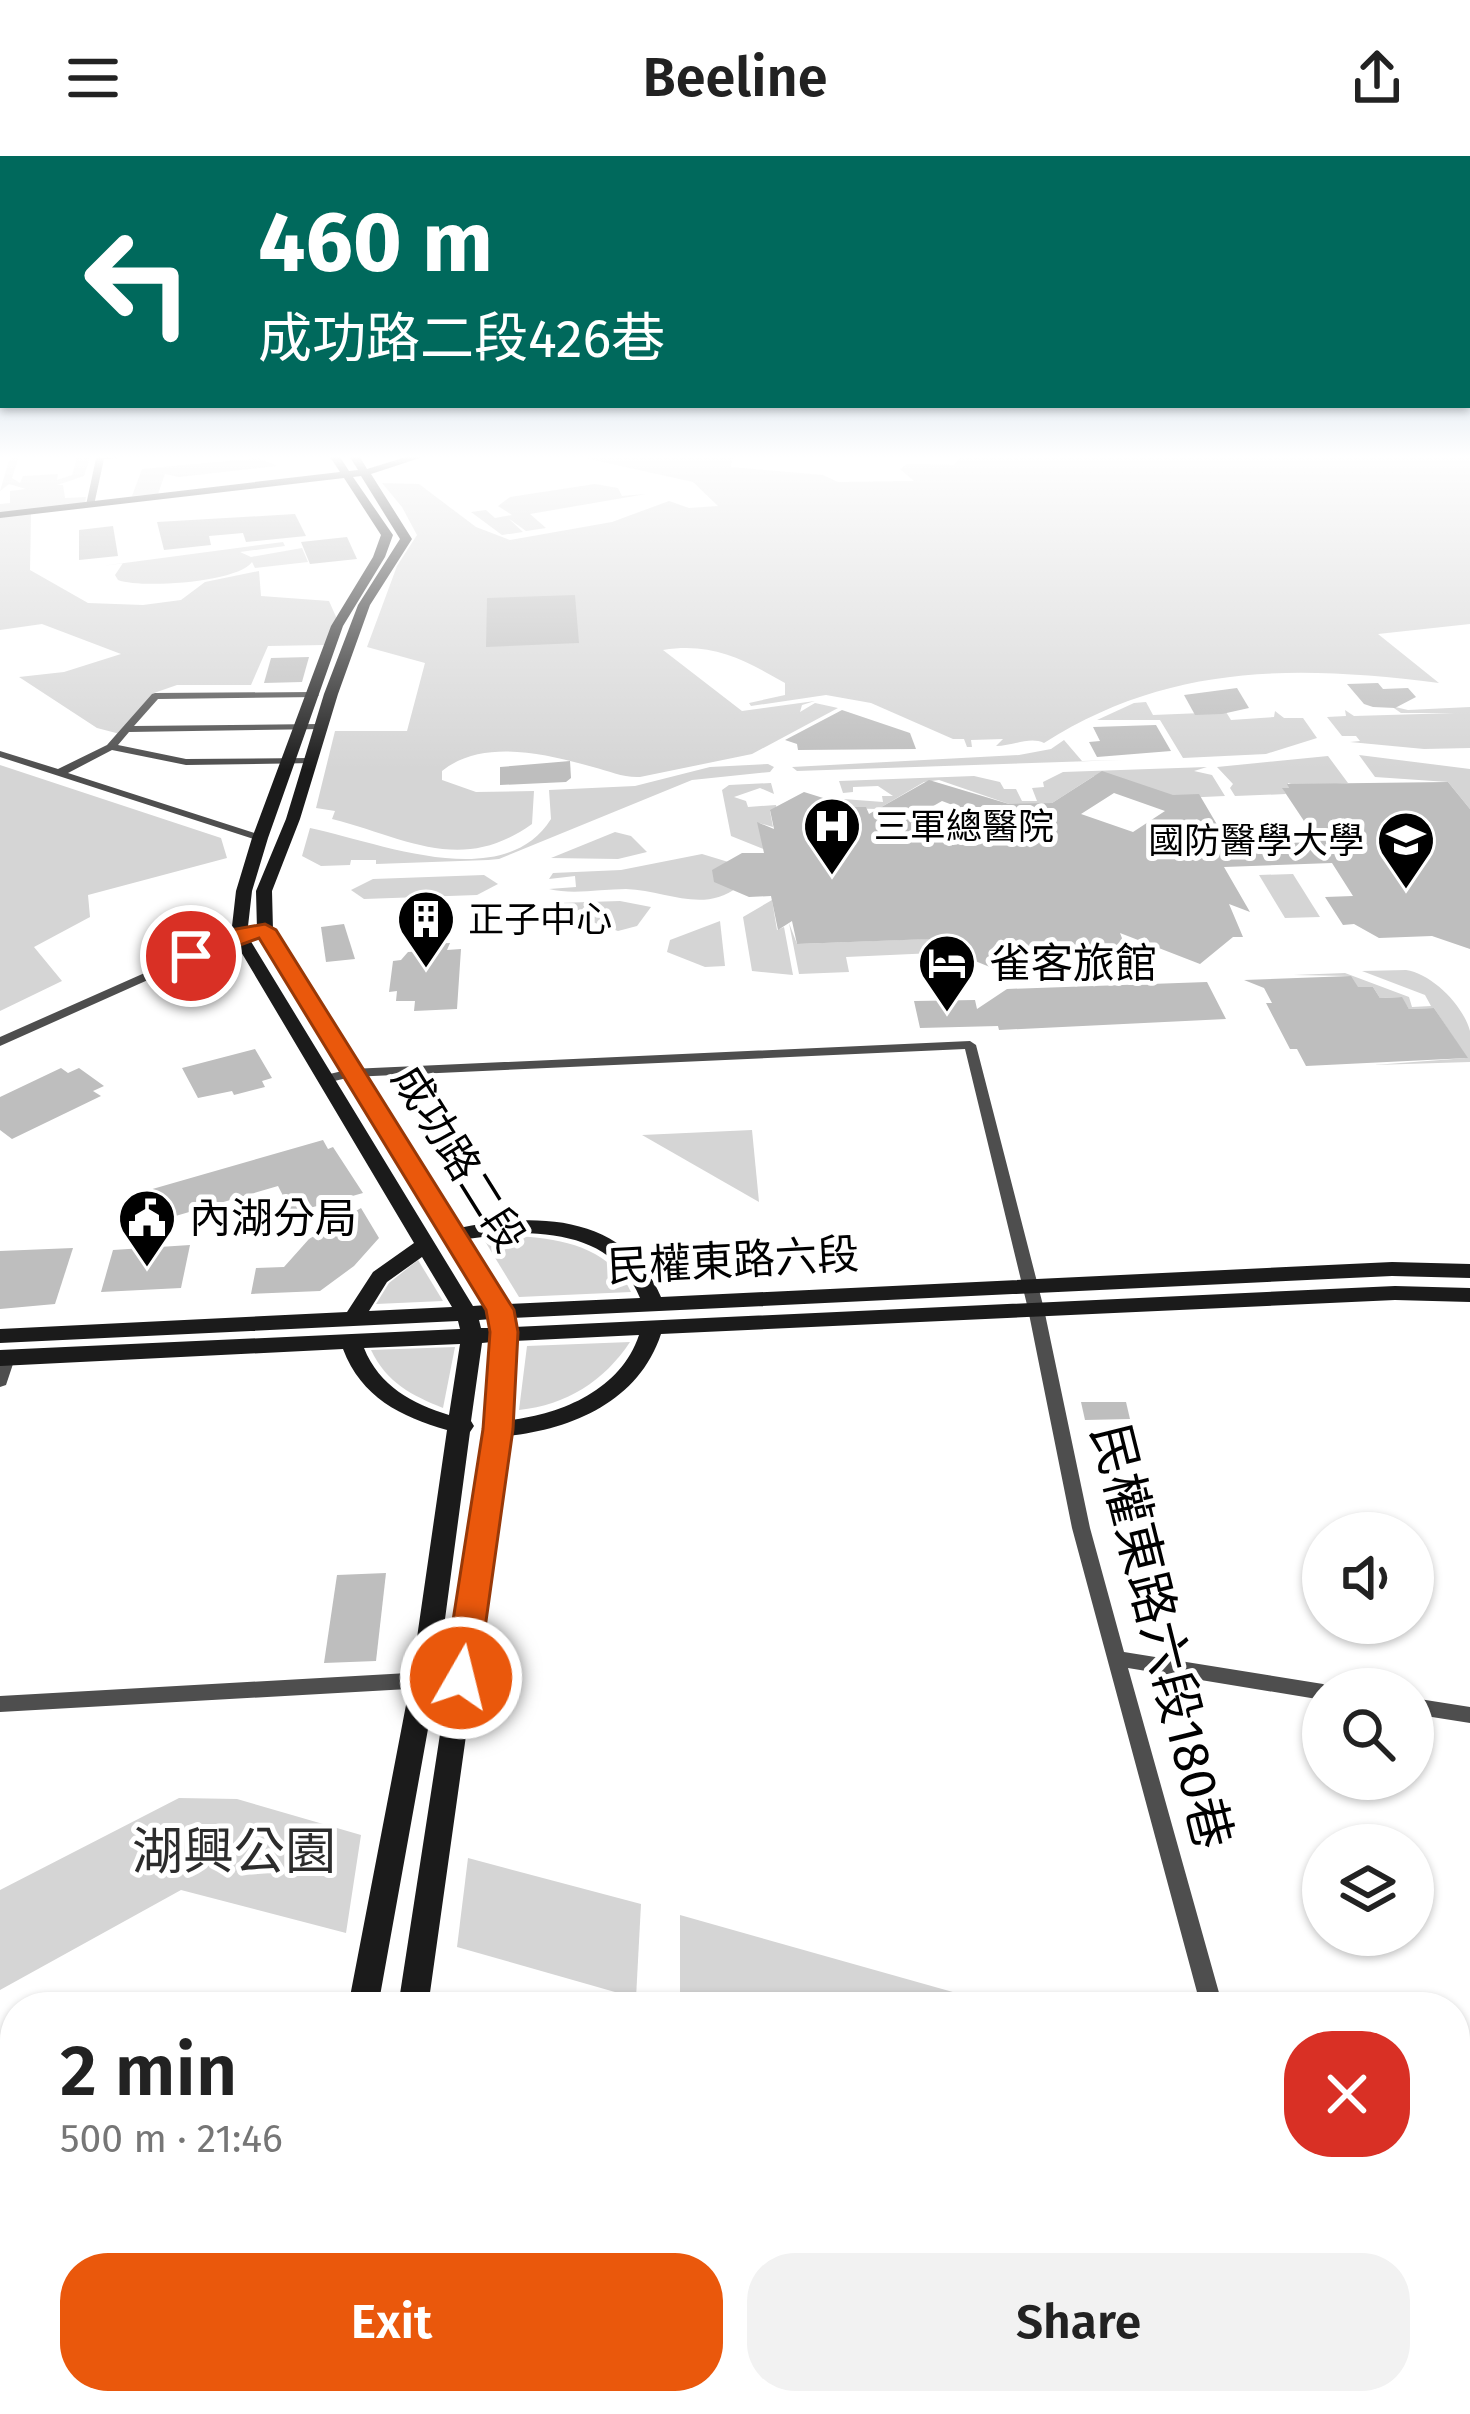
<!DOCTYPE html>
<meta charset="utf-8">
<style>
:root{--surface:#fff;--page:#f2f2f2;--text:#222;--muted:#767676;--accent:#ea580c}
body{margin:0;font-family:"Fira Sans","Noto Sans TC",sans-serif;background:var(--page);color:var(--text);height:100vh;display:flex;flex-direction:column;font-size:45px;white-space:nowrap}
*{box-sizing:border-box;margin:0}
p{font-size:39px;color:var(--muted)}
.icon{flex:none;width:66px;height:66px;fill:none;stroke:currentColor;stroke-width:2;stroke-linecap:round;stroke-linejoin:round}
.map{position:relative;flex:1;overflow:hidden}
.details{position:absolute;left:0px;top:1836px;width:1470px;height:423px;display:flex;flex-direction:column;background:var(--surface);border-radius:48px 48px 0 0;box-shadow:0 3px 9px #0004}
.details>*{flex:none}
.hud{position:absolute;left:0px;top:0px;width:1470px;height:252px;box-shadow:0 3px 9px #0004;background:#00695c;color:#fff;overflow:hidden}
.fabs{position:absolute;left:1302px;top:1356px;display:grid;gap:24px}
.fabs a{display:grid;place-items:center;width:132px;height:132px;border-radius:50%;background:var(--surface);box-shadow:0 3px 9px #0004;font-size:60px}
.pin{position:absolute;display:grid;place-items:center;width:102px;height:102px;color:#fff;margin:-51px;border:6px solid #fff;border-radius:50%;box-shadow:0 3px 12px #0007}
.me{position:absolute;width:132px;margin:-66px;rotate:8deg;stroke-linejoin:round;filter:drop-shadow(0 0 9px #0008)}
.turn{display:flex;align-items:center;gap:42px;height:252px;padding:0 60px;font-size:54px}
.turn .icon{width:156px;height:156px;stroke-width:2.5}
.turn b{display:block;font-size:84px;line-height:102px}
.round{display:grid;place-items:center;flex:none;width:126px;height:126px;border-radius:48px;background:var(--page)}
.headline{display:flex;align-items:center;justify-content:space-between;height:204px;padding:0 60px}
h1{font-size:72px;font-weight:600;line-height:90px}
.cta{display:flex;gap:24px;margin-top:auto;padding:24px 60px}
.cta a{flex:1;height:138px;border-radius:48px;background:var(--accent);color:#fff;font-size:48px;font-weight:600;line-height:138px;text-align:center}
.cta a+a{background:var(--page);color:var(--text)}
header{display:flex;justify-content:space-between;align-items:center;height:156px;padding:0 60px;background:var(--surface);font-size:54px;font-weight:600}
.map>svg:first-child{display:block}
.green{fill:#d5d5d5}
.building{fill:#bebebe;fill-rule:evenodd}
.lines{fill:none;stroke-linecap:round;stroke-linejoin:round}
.street{fill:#4e4e4e;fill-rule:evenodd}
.secondary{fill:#1b1b1b;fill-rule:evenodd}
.route{fill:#ea580c;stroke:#983908;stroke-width:3}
.labels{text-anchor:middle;stroke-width:10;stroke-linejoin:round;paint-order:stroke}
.far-poi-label{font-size:36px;fill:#000;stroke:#fff;text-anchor:start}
.poi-label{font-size:42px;fill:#000;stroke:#fff;text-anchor:start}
.street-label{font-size:42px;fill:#000;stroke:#fff}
.near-street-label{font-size:51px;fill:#000;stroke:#fff}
.near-park-label{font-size:51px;fill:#2c2c2c;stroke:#fff}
</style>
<header><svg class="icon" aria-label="menu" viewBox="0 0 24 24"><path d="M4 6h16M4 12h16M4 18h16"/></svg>Beeline<svg class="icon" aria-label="share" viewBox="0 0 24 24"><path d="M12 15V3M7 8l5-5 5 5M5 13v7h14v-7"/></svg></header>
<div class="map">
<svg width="1470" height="2258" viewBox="0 0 1470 2258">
<rect width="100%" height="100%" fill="#fff"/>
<!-- green -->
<g class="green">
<polygon points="11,298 20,298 12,322 20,327 23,320 58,318 57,324 72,319 78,298 91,298 84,320 57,329 63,329 65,342 86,341 85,348 0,357 0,348 10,347 10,335 26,333 9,328 0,335"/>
<path d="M567,298H733L731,311L823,319L838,326L914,325L900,313L907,308L953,309L964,298H1470V468L1378,478L1439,527C1296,509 1169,507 1044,587C1030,580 1012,590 996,590L1003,583L971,584L972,591H967L964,583H953L871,547L826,539L751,550L749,547L785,539V527C743,503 712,486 663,494L742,555L815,545L802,549L800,556L815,547L838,552L752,598L640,621C624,622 609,615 593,611C546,598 483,582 442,615V624L476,636L534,635L532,668C461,719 407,682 332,663L335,655L316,652L335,575H407L425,507L367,491L397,410L417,379L402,351L382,327L419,328L476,371L510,384L612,366L669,345L689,352L718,350L693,326Z"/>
<polygon points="259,302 277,310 179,321 165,318 158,338 132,340 142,313"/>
<polygon points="595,328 618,332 622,340 646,338 530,358 546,372 526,375 508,362 523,376 502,379 471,356 486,354 495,362 512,359 498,350 510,341"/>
<polygon points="31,358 30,414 88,447 143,449 181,444 205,426 259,415 261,440 329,445 337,463 324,489 268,490 251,529 177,529 154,537 120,578 97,572 19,521 64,516 121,498 42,468 0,474 0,361"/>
<path d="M283,386L285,390L240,396L251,401L302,392L308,406L255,412L252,406C239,426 142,433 118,424L115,419L123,407L102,410Z"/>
<polygon points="1146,546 1153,559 1226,556 1231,564 1274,561 1275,555 1284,562 1303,562 1317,582 1266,598 1183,602 1160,564 1097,564 1134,547"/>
<polygon points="1391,550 1408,554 1470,551 1470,592 1424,593 1350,586 1360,585 1356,580 1342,580 1327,561 1346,560 1345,554 1354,560 1455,557 1401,557"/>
<polygon points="1064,584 1082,605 1123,604 797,615 792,611 1019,599 1051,593"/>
<polygon points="1359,599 1470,613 1470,653 1448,626 1375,621"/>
<polygon points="1328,600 1348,627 1300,631 1288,627 1289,632 1283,633 1286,638 1235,640 1230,632 1233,628 1217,611"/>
<path d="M768,608L774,611L770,616L692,624L499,703L488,704L376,708V704H351L350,709L321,710L302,700L310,672C378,686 503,739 551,663L549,634L635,630L710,611Z"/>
<polygon points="0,609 221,682 227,702 88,739 90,761 34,791 62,825 0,855"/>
<polygon points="1207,611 1194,615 1212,619 1225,640 1181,642 1094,620 1052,647 1029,649 1009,648 939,624 924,626 878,653 835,652 830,642 883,646 882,640 893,640 878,630 853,631 853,636 843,637 839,625 974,620 1000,626 1004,633 1016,633 1022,645 1037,645 1032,632 1044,631 1043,626 1063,616"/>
<polygon points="771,627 774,638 760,632 734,641 746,645 748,651 776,649 777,654 770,655 773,671 759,667 771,696 731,680 722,634 729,629"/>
<polygon points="615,676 631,680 647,696 618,703 551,702"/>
<path d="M702,698L735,708L738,731C702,758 666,734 626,733C601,733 573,739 549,733L576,731L575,720L549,723L553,717L621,714Z"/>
<polygon points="1293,718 1320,761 1285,762 1259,719"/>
<polygon points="484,719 498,728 477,739 364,743 351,734 373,723"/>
<polygon points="772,744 777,774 784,771 793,819 752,815 743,761"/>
<polygon points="620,745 651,751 637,770 618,775 552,752 557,747"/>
<polygon points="720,765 725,810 705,811 667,796 670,784"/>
<polygon points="789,767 797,788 951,782 956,796 846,801 849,816 799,818"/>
<path d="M1406,814C1432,818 1463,849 1470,875C1470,884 1470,897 1470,906L1374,909L1467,902L1434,852L1409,853L1401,841L1380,842L1373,831L1352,832L1350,820L1293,819L1345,817L1409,841L1412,851L1431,850L1425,839L1362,815Z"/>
<polygon points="752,974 759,1046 642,979"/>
<path d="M496,1080C545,1080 607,1085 631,1136L519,1141L483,1082Z"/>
<polygon points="418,1104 443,1145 376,1148 389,1127"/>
<path d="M630,1186C604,1225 567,1249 519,1254L527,1190Z"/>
<path d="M455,1191L443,1252C411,1239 387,1227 371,1194Z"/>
<polygon points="179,1642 237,1643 361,1679 346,1777 181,1734 0,1834 0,1734"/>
<polygon points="468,1702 641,1748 636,1842 457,1791"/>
<polygon points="680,1759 1006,1851 680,1851"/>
<polygon points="1455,1973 1470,1977 1470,2223 1455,2214"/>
</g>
<!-- building -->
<g class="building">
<polygon points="295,358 306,380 246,386 243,377 209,380 211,389 164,394 157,366"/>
<polygon points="113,370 118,400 79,404 79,374"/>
<polygon points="347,381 357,403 310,408 301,386"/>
<polygon points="575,439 579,487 486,491 487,442"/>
<polygon points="309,501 302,526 264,527 271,502"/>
<polygon points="1378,527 1383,533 1408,532 1416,541 1395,552 1373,551 1364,548 1347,528"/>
<polygon points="1237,532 1249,552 1222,558 1195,559 1184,539"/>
<polygon points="842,554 910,577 916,593 798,594 797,588 785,584"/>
<polygon points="1156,569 1171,595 1097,601 1089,586 1100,585 1093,571"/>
<polygon points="570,605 571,622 566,626 500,629 500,611"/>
<path d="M1102,615L1173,639L1199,638L1229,689L1318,686L1282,632H1289L1287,628L1448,626L1470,653V793L1432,780L1379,782L1354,768L1343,769L1325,741L1353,740L1332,707L1224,711L1250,756L1229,748L1243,781H1233L1200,808L1120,777L1125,790H1040L1002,816L963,800L957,782L797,788L792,765L778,774L771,740L749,741L714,726L712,714L742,697H764L757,666L774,673L770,654L804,636L852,651H866L869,658L929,624L1009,648L1052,647ZM1114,637L1165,655L1133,676L1081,658ZM942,645L987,662L954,681L909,664Z"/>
<polygon points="344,768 355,803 326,806 321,771"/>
<polygon points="450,787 447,794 461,793 457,853 414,855 415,845 396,845 397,835 389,836 393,805 401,804 408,796 423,795 421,788"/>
<polygon points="1351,820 1358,831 1373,831 1380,842 1402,841 1409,853 1434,852 1468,902 1306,910 1297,893 1290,893 1266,847 1272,847 1264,832 1244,824"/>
<polygon points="1207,826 1226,863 999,874 998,870 920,872 914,845 975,844 977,853 1007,833"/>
<polygon points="255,893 272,922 262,925 265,931 234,939 232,935 198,942 182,912"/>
<polygon points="61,912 68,917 79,912 104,930 93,935 101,940 12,983 0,974 0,941"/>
<polygon points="323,984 328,993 333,991 363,1037 292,1057 278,1030 155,1066 142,1036"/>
<polygon points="361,1052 379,1082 354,1110 320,1135 251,1138 256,1112 284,1111 309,1083"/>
<polygon points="190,1089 181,1132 101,1136 113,1094"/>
<polygon points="73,1092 55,1148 0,1153 0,1095"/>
<polygon points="1081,1246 1126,1246 1130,1263 1085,1264"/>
<polygon points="386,1417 376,1505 324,1507 337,1419"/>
</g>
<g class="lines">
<!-- street -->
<g class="street">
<polygon points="97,298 105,299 172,298 104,303 94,349 90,351 86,349"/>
<polygon points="314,536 319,539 317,541 158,543 134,570 320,568 325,571 323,573 129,576 118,589 186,603 311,602 315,603 315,607 186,609 112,594 68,617 264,680 265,682 260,685 0,601 0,595 58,613 107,589 152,538 155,537"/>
<polygon points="265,770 269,772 269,776 242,782 0,890 0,881 235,777"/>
<polygon points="970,885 976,889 1044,1153 1090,1372 1124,1496 1323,1528 1331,1533 1323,1533 1323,1544 1128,1512 1223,1851 1201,1851 1072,1372 1028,1153 965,893 351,921 326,927 319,923 321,920 351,913"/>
<polygon points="7,1197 15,1202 6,1229 0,1231 0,1201"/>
<polygon points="461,1514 468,1517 470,1522 468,1527 461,1530 0,1556 0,1540"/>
<polygon points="1413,1542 1470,1551 1470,1567 1413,1558"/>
<polygon points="15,2121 15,2145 0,2146 0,2122"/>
<polygon points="1292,2244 1318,2244 1321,2258 1295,2258"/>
</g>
<!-- secondary -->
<g class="secondary">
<path d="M328,298H338L349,315L358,314L348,298H358L367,313L416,298H432L371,318L412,383L370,449L338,538L300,663L272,735L273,774L459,1072C537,1056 625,1058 661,1141L1392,1106L1470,1108V1122L1392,1120L512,1162L514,1171L1395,1130L1470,1132V1146L1395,1144L661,1178C639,1245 573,1273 508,1280L428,1851H398L487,1273L492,1186L482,1187L471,1265L474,1270L470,1276L437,1523L378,1851H348L411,1523L447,1274C401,1261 361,1241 343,1193L0,1210V1194L460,1173L458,1165L0,1187V1173L347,1156L373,1116L414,1087L231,779L236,735L252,682L331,470L373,401L381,379L344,322L0,362V356L340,316ZM361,320L400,383L358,449L324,538L286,663L256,735L257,774L487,1149L473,1150L247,779L252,735L268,682L343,470L385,401L393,379L353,321ZM513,1077C568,1077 617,1087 640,1142L507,1148L467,1083ZM422,1101L452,1151L369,1155L387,1126ZM491,1163L492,1172H481L479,1164ZM639,1179C621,1233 563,1258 510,1264L514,1185ZM460,1188L449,1259C413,1248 379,1230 364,1192Z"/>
<polygon points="276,2244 312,2244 309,2258 273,2258"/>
<rect x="345" y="2244" width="36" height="14"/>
</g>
</g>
<!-- sky -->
<linearGradient id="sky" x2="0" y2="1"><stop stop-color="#89aaca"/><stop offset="0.49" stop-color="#fff"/><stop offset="1" stop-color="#fff" stop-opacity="0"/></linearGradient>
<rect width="1470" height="614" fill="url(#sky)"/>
<!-- route -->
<polygon class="route" points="265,768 276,774 514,1154 518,1176 513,1273 478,1522 473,1532 461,1536 449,1532 444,1522 483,1273 490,1176 486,1154 259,782 191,807 181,800 231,774"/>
<!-- icons -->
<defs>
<symbol id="hospital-pin" viewBox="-11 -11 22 30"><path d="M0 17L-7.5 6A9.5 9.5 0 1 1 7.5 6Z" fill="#000" stroke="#fff"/><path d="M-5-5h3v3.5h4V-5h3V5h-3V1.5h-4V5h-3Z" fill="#fff"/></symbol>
<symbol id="university-pin" viewBox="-11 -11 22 30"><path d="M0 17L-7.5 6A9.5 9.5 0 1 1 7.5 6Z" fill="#000" stroke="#fff"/><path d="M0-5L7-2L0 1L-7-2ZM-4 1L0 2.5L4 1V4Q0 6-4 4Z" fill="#fff"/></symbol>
<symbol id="building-pin" viewBox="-11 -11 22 30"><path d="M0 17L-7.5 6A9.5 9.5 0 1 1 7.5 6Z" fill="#000" stroke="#fff"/><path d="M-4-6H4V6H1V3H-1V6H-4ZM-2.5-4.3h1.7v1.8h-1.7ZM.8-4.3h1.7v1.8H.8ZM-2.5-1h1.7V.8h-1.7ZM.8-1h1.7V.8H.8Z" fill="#fff"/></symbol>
<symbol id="hotel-pin" viewBox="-11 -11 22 30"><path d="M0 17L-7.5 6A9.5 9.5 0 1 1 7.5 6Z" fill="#000" stroke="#fff"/><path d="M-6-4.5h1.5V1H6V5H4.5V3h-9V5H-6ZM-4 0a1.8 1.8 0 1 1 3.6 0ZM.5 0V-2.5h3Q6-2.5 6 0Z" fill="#fff"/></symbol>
<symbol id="civic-pin" viewBox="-11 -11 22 30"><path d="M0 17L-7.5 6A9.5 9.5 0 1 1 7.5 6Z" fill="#000" stroke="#fff"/><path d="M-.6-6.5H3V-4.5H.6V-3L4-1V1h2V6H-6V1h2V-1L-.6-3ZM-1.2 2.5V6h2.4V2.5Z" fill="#fff"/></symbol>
</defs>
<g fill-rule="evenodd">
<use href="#hospital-pin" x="799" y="637" width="66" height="90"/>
<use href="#university-pin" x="1373" y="651" width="66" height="90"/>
<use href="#building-pin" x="393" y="730" width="66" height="90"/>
<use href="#hotel-pin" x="914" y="774" width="66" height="90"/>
<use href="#civic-pin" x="114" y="1029" width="66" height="90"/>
</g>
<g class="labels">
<!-- far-poi labels -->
<g class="far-poi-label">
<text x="874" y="683">三軍總醫院</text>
<text x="1364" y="697" text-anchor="end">國防醫學大學</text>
<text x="468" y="776">正子中心</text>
</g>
<!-- poi labels -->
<g class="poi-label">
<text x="989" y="822">雀客旅館</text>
<text x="189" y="1077">內湖分局</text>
</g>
<!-- street labels -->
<g class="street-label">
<text transform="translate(459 1002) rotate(58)" y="15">成功路二段</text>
<text transform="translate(733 1104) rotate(-3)" y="15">民權東路六段</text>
</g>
<!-- near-street labels -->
<g class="near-street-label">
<text transform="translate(1162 1480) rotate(76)" y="18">民權東路六段180巷</text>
</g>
<!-- near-park labels -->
<g class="near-park-label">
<text x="234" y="1713">湖興公園</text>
</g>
</g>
</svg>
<div class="fabs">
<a><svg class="icon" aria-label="sound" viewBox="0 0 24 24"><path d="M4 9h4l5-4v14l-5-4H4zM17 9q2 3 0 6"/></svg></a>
<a><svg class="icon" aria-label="search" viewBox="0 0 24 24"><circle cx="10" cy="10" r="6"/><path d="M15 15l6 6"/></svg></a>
<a><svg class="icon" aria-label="layers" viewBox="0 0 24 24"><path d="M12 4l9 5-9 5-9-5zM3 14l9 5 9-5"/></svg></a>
</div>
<div class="pin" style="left:191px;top:800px;background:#d93025"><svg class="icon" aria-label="arrive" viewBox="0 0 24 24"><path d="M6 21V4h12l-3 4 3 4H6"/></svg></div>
<svg class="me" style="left:461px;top:1522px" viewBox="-20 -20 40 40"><circle r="17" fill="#ea580c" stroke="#fff" stroke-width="3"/><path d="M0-11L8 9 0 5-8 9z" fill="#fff"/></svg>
<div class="hud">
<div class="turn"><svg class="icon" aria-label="left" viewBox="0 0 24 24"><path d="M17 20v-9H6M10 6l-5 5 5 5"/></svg><div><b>460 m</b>成功路二段426巷</div></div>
</div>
<section class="details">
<div class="headline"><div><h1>2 min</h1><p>500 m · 21:46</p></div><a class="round" style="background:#d93025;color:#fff"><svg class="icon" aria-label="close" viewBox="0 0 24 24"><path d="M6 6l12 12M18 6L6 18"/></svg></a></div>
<div class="cta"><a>Exit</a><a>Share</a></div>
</section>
</div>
